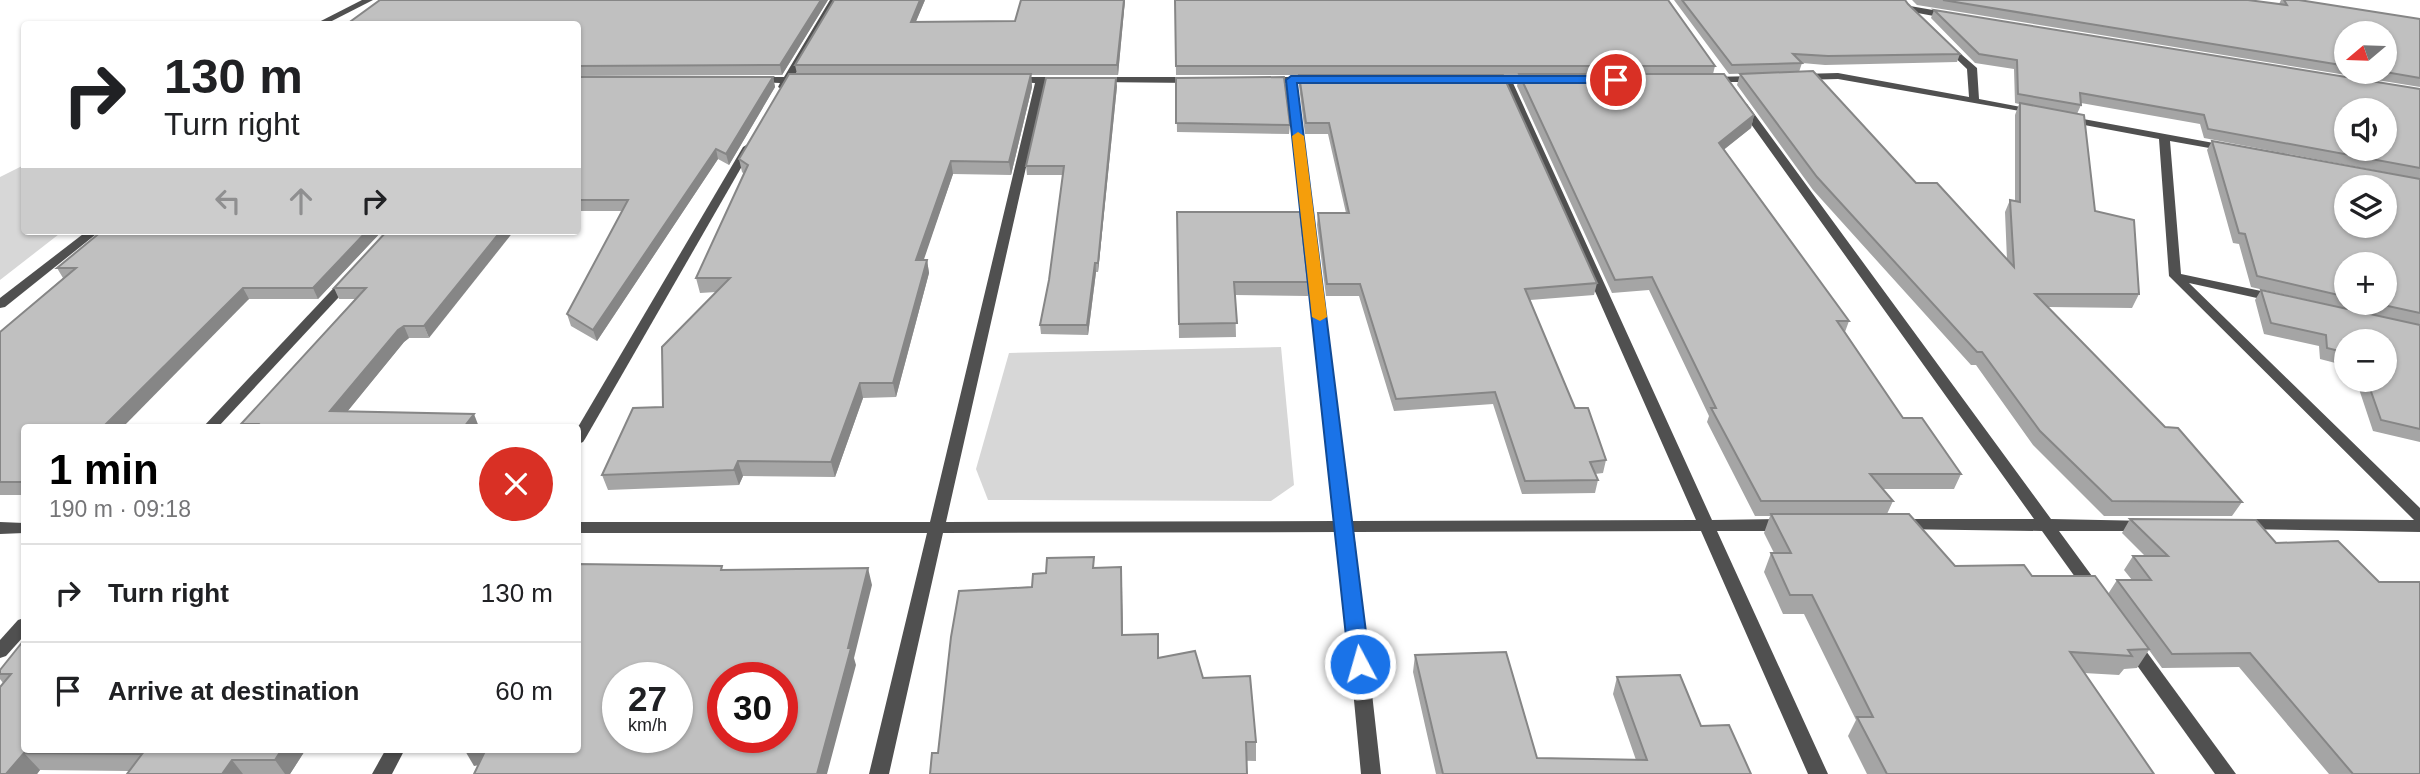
<!DOCTYPE html>
<meta charset="utf-8">
<style>
:root{--surface:#fff;--page:#f6f6f6;--text:#202124;--muted:#757577;--line:#e0e0e0;--accent:#000}
body{margin:0;font-family:Helvetica,sans-serif;background:var(--page);color:var(--text);height:100vh;display:flex;flex-direction:column;font-size:26px;white-space:nowrap}
*{box-sizing:border-box;margin:0}
p{font-size:23px;color:var(--muted)}
.icon{flex:none;width:38px;height:38px;fill:none;stroke:currentColor;stroke-width:2;stroke-linecap:round;stroke-linejoin:round}
.map{position:relative;flex:1;overflow:hidden}
.drawer{position:absolute;left:21px;top:424px;width:560px;height:329px;display:flex;flex-direction:column;background:var(--surface);border-radius:7px;box-shadow:0 2px 5px #0004}
.drawer>*{flex:none}
.hud{position:absolute;left:21px;top:21px;width:560px;height:214px;border-radius:7px;box-shadow:0 2px 5px #0004;background:#fff;color:var(--text);overflow:hidden}
.needle{width:46px;rotate:251deg}
.tools{position:absolute;left:2334px;top:21px;display:grid;gap:14px}
.tools a{display:grid;place-items:center;width:63px;height:63px;border-radius:50%;background:var(--surface);box-shadow:0 2px 5px #0004;font-size:35px}
.speed{position:absolute;left:602px;top:662px;display:flex;gap:14px;font-size:35px;font-weight:700;text-align:center}
.speed>*{display:grid;place-content:center;width:91px;height:91px;border-radius:50%;background:var(--surface);box-shadow:0 2px 5px #0004;line-height:1}
.speed small{font-size:18px;font-weight:400}
.speed .limit{border:10px solid #d22;background:#fff;color:#111}
.pin{position:absolute;display:grid;place-items:center;width:60px;height:60px;color:#fff;margin:-30px;border:4px solid #fff;border-radius:50%;box-shadow:0 2px 7px #0007}
.me{position:absolute;width:77px;margin:-38px;rotate:354deg;stroke-linejoin:round;filter:drop-shadow(0 0 5px #0008)}
.turn{display:flex;align-items:center;gap:24px;height:147px;padding:0 28px;font-size:32px}
.turn .icon{width:91px;height:91px;stroke-width:2.5}
.turn b{display:block;font-size:49px;line-height:60px}
.lanes{display:flex;align-items:center;height:66px;padding:0 28px;background:#0003;justify-content:center;gap:35px;direction:ltr}
.lanes .off{opacity:.35}
.round{display:grid;place-items:center;flex:none;width:74px;height:74px;border-radius:37px;background:var(--page)}
.overview{display:flex;align-items:center;justify-content:space-between;height:119px;padding:0 28px}
h1{font-size:42px;font-weight:700;line-height:52px;color:var(--accent)}
ul{padding:0;list-style:none}
li{display:flex;align-items:center;gap:21px;height:98px;padding:0 28px;border-top:2px solid var(--line)}
li div{flex:1}
li b{display:block;font-size:26px}
li em{font-style:normal}
.map>svg:first-child{display:block}
.green{fill:#d7d7d7}
.lines{fill:none;stroke-linecap:round;stroke-linejoin:round}
.street{fill:#505050;fill-rule:evenodd}
.wall{fill:#a5a5a5;fill-rule:evenodd}
.shaded-wall{fill:#868686}
.building{fill:#c0c0c0;stroke:#868686;stroke-width:2;fill-rule:evenodd}
.route{fill:#1a73e8;stroke:#114b97;stroke-width:2}
.slow{fill:#f59e0b}
</style>
<div class="map">
<svg width="2420" height="774" viewBox="0 0 2420 774">
<rect width="100%" height="100%" fill="#fff"/>
<!-- green -->
<g class="green">
<polygon points="24,165 24,231 63,231 0,280 0,177"/>
<polygon points="1281,347 1294,485 1271,501 988,500 976,469 1009,353"/>
</g>
<g class="lines">
<!-- street -->
<g class="street">
<polygon points="362,0 373,0 326,24 315,24"/>
<polygon points="830,0 838,0 794,77 808,78 808,82 790,83 786,89 783,90 778,87 780,83 752,82 752,78 755,77 784,77"/>
<polygon points="1910,6 1950,13 1954,16 1950,19 1907,11 1907,7"/>
<polygon points="1946,41 1977,68 1979,99 2037,110 2037,114 1838,79 1801,80 1796,77 1801,74 1838,73 1969,97 1967,69 1943,46 1941,44"/>
<polygon points="1014,77 1064,77 1069,80 1064,83 1045,83 946,522 1336,521 1286,83 1263,82 1263,78 1266,77 1316,77 1321,80 1316,83 1296,83 1352,521 1696,520 1503,83 1486,83 1481,80 1486,77 1539,78 1539,82 1536,83 1513,83 1712,520 1784,519 1790,521 1792,525 1790,529 1784,531 1717,531 1828,774 1808,774 1701,531 1354,532 1381,774 1361,774 1338,532 943,533 889,774 869,774 927,533 578,533 578,522 930,522 1035,83 1011,82 1011,78"/>
<polygon points="1098,77 1193,77 1198,80 1193,83 1095,82 1095,78"/>
<polygon points="1710,77 1757,76 1762,79 1757,82 1707,82 1707,78"/>
<polygon points="1743,103 1747,104 2051,519 2150,521 2152,525 2150,529 2144,531 2059,531 2100,587 2102,591 2100,595 2094,597 2088,595 2042,531 1896,529 1894,525 1896,521 1902,519 2034,519 1738,106"/>
<polygon points="2067,116 2230,146 2231,148 2226,151 2170,141 2181,274 2280,295 2281,298 2280,301 2275,302 2189,283 2420,508 2420,532 2235,529 2233,525 2235,521 2241,519 2414,520 2169,276 2159,139 2063,121 2062,119"/>
<polygon points="748,144 753,147 585,439 583,442 578,444 578,427 743,147"/>
<polygon points="87,231 100,231 5,307 0,308 0,298"/>
<polygon points="348,276 354,280 352,283 218,427 203,427 344,277"/>
<polygon points="0,522 24,523 24,533 0,534"/>
<polygon points="24,618 24,636 6,656 0,658 0,640 18,620"/>
<polygon points="2132,638 2138,640 2236,774 2215,774 2126,650 2123,645 2126,640"/>
<polygon points="386,749 405,749 392,774 372,774"/>
</g>
</g>
<!-- wall -->
<g class="wall">
<polygon points="380,0 828,0 782,75 578,76 578,24"/>
<polygon points="925,0 916,21 1015,21 1021,0 1125,0 1118,75 1031,75 1032,87 1011,175 953,174 923,260 927,260 929,273 896,397 863,398 835,477 743,476 739,485 608,490 602,475 663,407 716,292 700,293 696,278 744,174 742,172 739,159 797,74 795,65"/>
<polygon points="1175,0 1715,66 1713,74 1754,115 1751,128 1724,149 1849,321 1845,332 1903,418 1961,474 1954,489 1883,489 1893,501 1887,514 1955,566 2032,576 2108,594 2117,580 2132,580 2124,570 2133,556 2145,556 2122,533 2130,519 2420,774 2329,774 2239,667 2162,668 2149,650 2137,668 2124,669 2119,675 2084,673 2154,774 1867,774 1848,736 1856,720 1804,614 1783,614 1764,572 1771,553 1774,553 1764,533 1770,516 1755,516 1707,422 1709,416 1649,290 1612,293 1517,86 1519,75 1176,75"/>
<polygon points="1674,0 1905,0 1908,4 1960,54 1957,62 1825,65 1802,63 1799,72 1729,74"/>
<path d="M1912,0H2248L2279,4L2281,0H2299L2420,19V87L1917,5ZM2347,33L2385,72H2347Z"/>
<path d="M1934,10L2420,89V442L2373,431L2356,380H2385L2347,341V366L2320,359L2319,346L2264,334L2255,300L2261,290L2348,309L2251,287L2239,244L2233,243L2207,150L2212,141L2405,176L2204,138L2200,124L2081,103V105L2077,114L2095,211L2139,294L2132,308L2048,307L2165,427L2242,502L2232,516H2104L2033,445L1976,365H1971L1813,190L1737,85L1740,74L1916,183L2007,260L2005,212L2010,200L2015,201V115L2019,104L2015,103L2014,69L1975,63L1931,18ZM2347,264L2385,303H2347Z"/>
<polygon points="1299,75 1597,283 1594,295 1530,300 1575,408 1606,460 1603,473 1595,474 1598,480 1595,493 1522,494 1493,404 1394,411 1359,296 1326,296 1317,225 1318,213 1346,213 1328,134 1305,134 1299,86"/>
<polygon points="578,77 773,77 775,87 729,165 718,159 597,341 571,326 567,314 622,211 578,211"/>
<polygon points="1176,78 1290,125 1289,134 1177,132"/>
<polygon points="1117,86 1098,272 1096,272 1088,335 1041,334 1040,325 1049,280 1063,175 1027,175 1026,166"/>
<polygon points="1177,212 1308,282 1308,296 1235,295 1236,337 1179,338"/>
<polygon points="102,231 382,231 318,299 249,299 24,427 24,495 0,495 0,332 63,278 57,268"/>
<polygon points="387,231 429,338 409,338 404,342 347,412 479,426 479,427 242,427 241,424 355,299 339,299 334,288"/>
<polygon points="1121,567 1123,635 1158,658 1203,678 1256,742 1256,761 938,753 1032,587 1046,573 1095,568"/>
<polygon points="24,640 24,749 306,749 290,774 127,774 129,771 40,770 37,774 0,774 3,683 0,679 0,670"/>
<polygon points="1415,655 1537,758 1636,760 1613,694 1617,677 1701,726 1751,774 1436,774 1413,672"/>
</g>
<!-- shaded-wall -->
<g class="shaded-wall">
<polygon points="821,0 828,0 782,75 780,65"/>
<polygon points="920,0 925,0 912,31 911,22"/>
<polygon points="1124,0 1125,0 1118,75 1117,65"/>
<polygon points="1031,74 1032,87 1011,175 1009,162"/>
<polygon points="773,77 775,87 729,165 726,154"/>
<polygon points="1116,78 1117,86 1098,272 1098,263"/>
<polygon points="1754,115 1751,128 1716,156 1719,143"/>
<polygon points="716,149 718,159 597,341 593,330"/>
<polygon points="951,161 953,174 919,274 916,260"/>
<polygon points="367,231 382,231 318,299 313,288"/>
<polygon points="501,231 514,231 429,338 424,326"/>
<polygon points="927,260 929,273 896,397 893,383"/>
<polygon points="1095,263 1096,272 1088,335 1087,325"/>
<polygon points="243,288 249,299 123,427 103,427"/>
<polygon points="404,326 409,338 404,342 337,424 330,411 398,330"/>
<polygon points="860,383 863,398 835,477 831,462"/>
<polygon points="474,414 479,427 464,427"/>
<polygon points="738,461 743,476 739,485 734,470"/>
<polygon points="1121,567 1122,585 1123,653 1122,635"/>
<polygon points="868,568 872,585 854,658 856,665 827,774 817,774"/>
<polygon points="282,749 306,749 290,774 285,774 275,760"/>
<polygon points="464,749 490,749 498,762 474,766"/>
<polygon points="24,753 40,770 37,774 6,774"/>
<polygon points="232,760 243,774 222,774"/>
</g>
<!-- building -->
<g class="building">
<polygon points="380,0 821,0 780,65 578,66 578,24 347,24"/>
<polygon points="834,0 920,0 911,22 1015,21 1021,0 1124,0 1117,65 795,65"/>
<polygon points="1175,0 1668,0 1715,66 1176,66"/>
<polygon points="1682,0 1905,0 1908,4 1960,54 1828,56 1793,54 1802,63 1732,65"/>
<polygon points="1943,0 2248,0 2287,5 2284,0 2299,0 2420,19 2420,78 2385,72 2385,33 2347,33 2347,66"/>
<path d="M1934,10L2420,89V168L2208,129L2204,115L2080,93L2081,105L2018,94L2017,60L1979,54ZM2347,110H2385V149H2347Z"/>
<polygon points="1813,71 1916,183 1937,183 2014,267 2010,200 2020,202 2020,103 2084,115 2095,211 2134,220 2139,294 2035,294 2165,427 2178,428 2242,502 2112,501 2040,431 1982,352 1977,352 1817,177 1740,74"/>
<polygon points="789,74 1031,74 1009,162 951,161 916,260 927,260 893,383 860,383 831,462 738,461 734,470 602,475 633,408 663,407 662,347 730,278 696,278 748,165 739,159"/>
<polygon points="1519,74 1724,74 1754,115 1719,143 1849,321 1837,321 1903,418 1922,418 1961,474 1870,474 1893,501 1761,501 1711,408 1716,408 1652,277 1615,280"/>
<polygon points="1299,75 1503,75 1597,283 1525,289 1575,408 1588,408 1606,460 1590,462 1598,480 1525,481 1495,392 1396,399 1360,284 1327,284 1318,213 1349,213 1329,123 1306,123"/>
<polygon points="578,77 773,77 726,154 716,149 593,330 567,314 628,200 578,200"/>
<polygon points="1284,77 1290,125 1176,123 1176,78"/>
<polygon points="1046,78 1116,78 1098,263 1095,263 1087,325 1040,325 1049,280 1064,166 1026,166"/>
<path d="M2212,141L2420,179V313L2374,303H2385V264H2347V297L2257,276L2245,234L2239,233ZM2347,187H2385V226H2347Z"/>
<polygon points="1177,212 1300,212 1308,282 1234,282 1237,323 1179,324"/>
<polygon points="102,231 367,231 313,288 243,288 103,427 24,427 24,482 0,482 0,332 76,268 57,268"/>
<polygon points="387,231 501,231 424,326 404,326 398,330 330,411 474,414 464,427 255,427 258,424 241,424 366,288 334,288"/>
<polygon points="2261,290 2420,325 2420,429 2381,420 2367,380 2385,380 2385,341 2347,341 2347,353 2327,348 2326,335 2271,323"/>
<polygon points="1771,514 1909,514 1955,566 2024,565 2032,576 2095,576 2149,649 2128,650 2132,656 2070,652 2154,774 1887,774 1857,717 1873,717 1812,595 1790,595 1771,553 1791,553"/>
<polygon points="2130,519 2256,520 2276,543 2338,541 2379,582 2420,582 2420,774 2353,774 2250,653 2172,654 2117,580 2151,580 2133,556 2168,556"/>
<polygon points="1094,557 1093,568 1121,567 1122,635 1158,634 1158,658 1195,651 1203,678 1250,676 1256,742 1246,742 1247,774 930,774 932,753 938,753 951,637 959,591 1032,587 1033,574 1046,573 1047,558"/>
<path d="M578,564L722,566L721,570L868,568L848,648H851L817,774H474L486,749H578ZM618,677H677V737H618ZM723,677H782V737H723Z"/>
<polygon points="24,640 24,749 282,749 275,760 232,760 222,774 127,774 142,754 24,753 6,774 0,774 0,687 11,674 0,674 0,670"/>
<polygon points="1506,652 1537,758 1647,760 1617,677 1680,675 1701,726 1729,725 1751,774 1443,774 1415,655"/>
</g>
<!-- route -->
<polygon class="route" points="1291,76 1616,76 1621,80 1616,83 1297,83 1370,664 1367,669 1360,672 1352,669 1349,664 1286,80"/>
<!-- slow -->
<polygon class="slow" points="1298,132 1304,136 1327,317 1320,321 1312,317 1292,136"/>
</svg>
<div class="tools">
<a><svg class="needle" viewBox="-14 -14 28 28"><path d="M0-13l5 13h-10z" fill="#e53935"/><path d="M0 13l5-13h-10z" fill="#757577"/></svg></a>
<a><svg class="icon" aria-label="sound" viewBox="0 0 24 24"><path d="M4 9h4l5-4v14l-5-4H4zM17 9q2 3 0 6"/></svg></a>
<a><svg class="icon" aria-label="layers" viewBox="0 0 24 24"><path d="M12 4l9 5-9 5-9-5zM3 14l9 5 9-5"/></svg></a>
<a>+</a>
<a>−</a>
</div>
<div class="speed"><div>27<small>km/h</small></div><div class="limit">30</div></div>
<div class="pin" style="left:1616px;top:80px;background:#d93025"><svg class="icon" aria-label="arrive" viewBox="0 0 24 24"><path d="M6 21V4h12l-3 4 3 4H6"/></svg></div>
<svg class="me" style="left:1360px;top:664px" viewBox="-20 -20 40 40"><circle r="17" fill="#1a73e8" stroke="#fff" stroke-width="3"/><path d="M0-11L8 9 0 5-8 9z" fill="#fff"/></svg>
<div class="hud">
<div class="turn"><svg class="icon" aria-label="right" viewBox="0 0 24 24"><path d="M7 20v-9h11M14 6l5 5-5 5"/></svg><div><b>130 m</b>Turn right</div></div>
<div class="lanes"><svg class="icon off" aria-label="left" viewBox="0 0 24 24"><path d="M17 20v-9H6M10 6l-5 5 5 5"/></svg><svg class="icon off" aria-label="ahead" viewBox="0 0 24 24"><path d="M12 20V5M6 11l6-6 6 6"/></svg><svg class="icon" aria-label="right" viewBox="0 0 24 24"><path d="M7 20v-9h11M14 6l5 5-5 5"/></svg></div>
</div>
<section class="drawer">
<div class="overview"><div><h1>1 min</h1><p>190 m · 09:18</p></div><a class="round" style="background:#d93025;color:#fff"><svg class="icon" aria-label="close" viewBox="0 0 24 24"><path d="M6 6l12 12M18 6L6 18"/></svg></a></div>
<ul>
<li><svg class="icon" aria-label="right" viewBox="0 0 24 24"><path d="M7 20v-9h11M14 6l5 5-5 5"/></svg><div><b>Turn right</b></div><em>130 m</em></li>
<li><svg class="icon" aria-label="arrive" viewBox="0 0 24 24"><path d="M6 21V4h12l-3 4 3 4H6"/></svg><div><b>Arrive at destination</b></div><em>60 m</em></li>
</ul>
</section>
</div>
